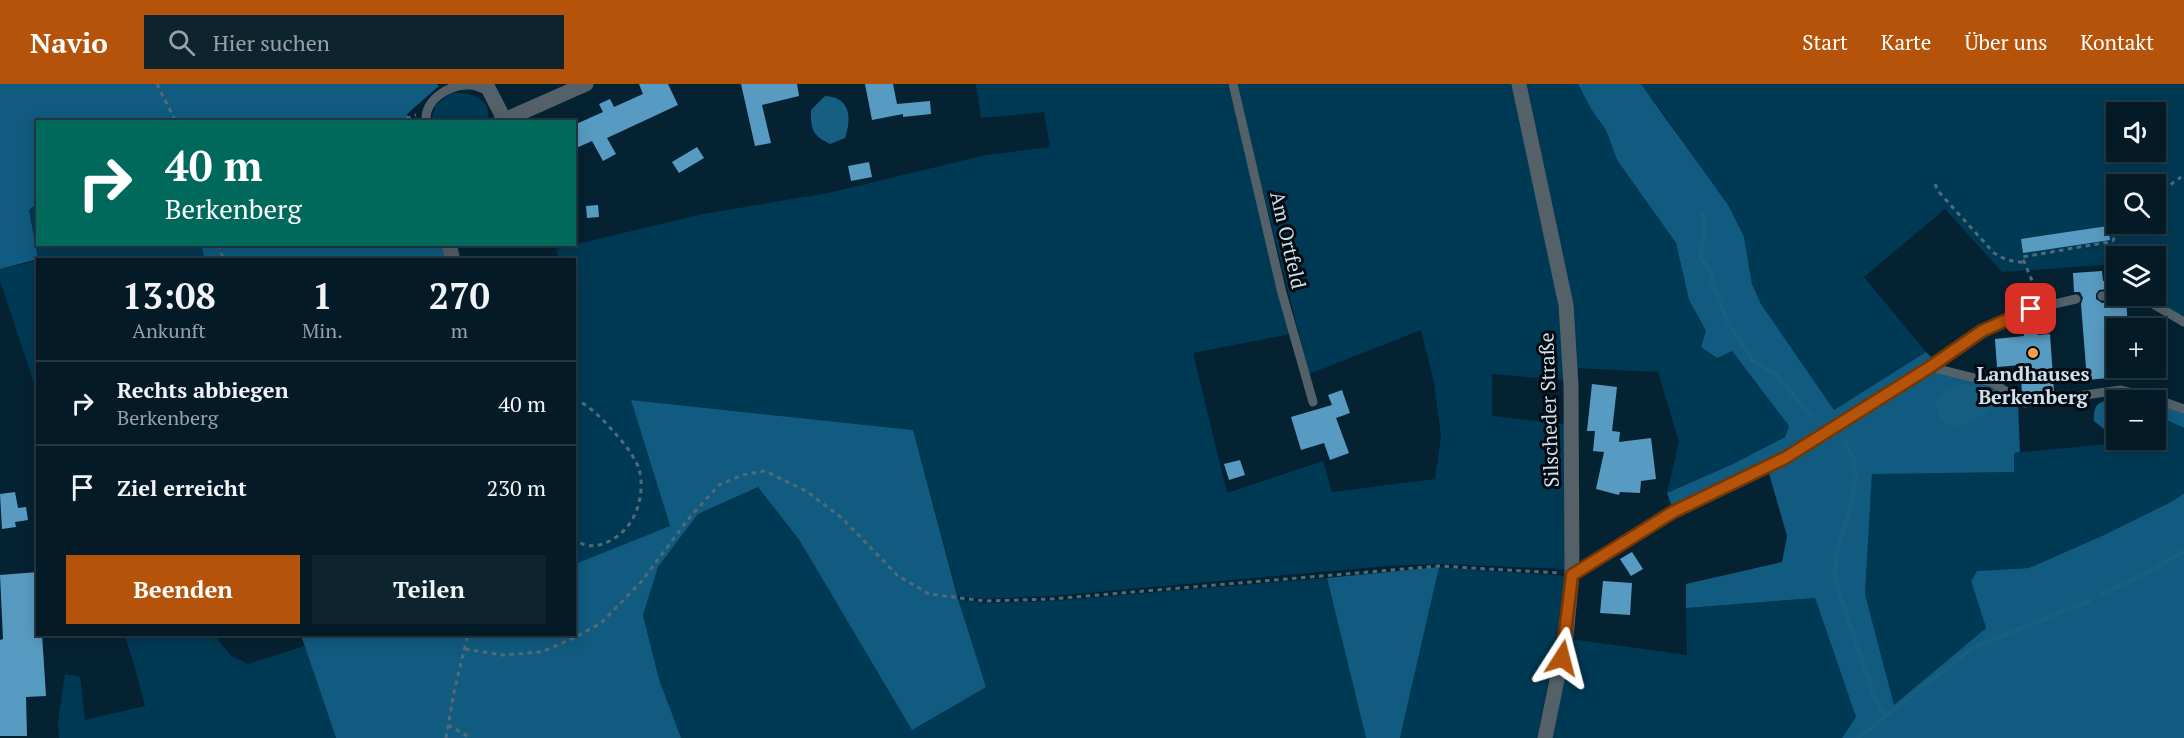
<!DOCTYPE html>
<html lang="de">
<meta charset="utf-8">
<style>
:root{--surface:#041a26;--page:#0d232e;--text:#f1f3f6;--muted:#97a1a7;--line:#253843;--accent:#b45309}
body{margin:0;font-family:"PT Serif",serif;background:var(--page);color:var(--text);height:100vh;display:flex;flex-direction:column;font-size:22px;white-space:nowrap}
*{box-sizing:border-box;margin:0}
p{font-size:20px;color:var(--muted)}
.icon{flex:none;width:33px;height:33px;fill:none;stroke:currentColor;stroke-width:2;stroke-linecap:round;stroke-linejoin:round}
.map{position:relative;flex:1;overflow:hidden}
.sheet{position:absolute;left:36px;top:174px;width:540px;height:378px;display:flex;flex-direction:column;background:var(--surface);border-radius:0px;box-shadow:0 3px 15px #0003,0 0 0 2px var(--line)}
.sheet>*{flex:none}
.guide{position:absolute;left:36px;top:36px;width:540px;height:126px;border-radius:0px;box-shadow:0 3px 15px #0003,0 0 0 2px var(--line);background:#00695c;color:#fff;overflow:hidden}
.tools{position:absolute;left:2106px;top:18px;display:grid;gap:12px}
.tools a{display:grid;place-items:center;width:60px;height:60px;border-radius:0px;background:var(--surface);box-shadow:0 3px 15px #0003,0 0 0 2px var(--line);font-size:30px}
.pin{position:absolute;display:grid;place-items:center;width:51px;height:51px;color:#fff;margin:-26px;border-radius:12px;box-shadow:0 3px 9px #0006}
.me{position:absolute;width:66px;margin:-33px;rotate:9deg;stroke-linejoin:round;filter:drop-shadow(0 0 4px #0008)}
.turn{display:flex;align-items:center;gap:21px;height:126px;padding:0 30px;font-size:27px}
.turn .icon{width:78px;height:78px;stroke-width:2.5}
.turn b{display:block;font-size:42px;line-height:51px}
.eta{display:flex;justify-content:space-evenly;align-items:center;height:102px;text-align:center}
.eta b{font-size:36px;font-weight:600;line-height:42px}
.primary-button{display:flex;gap:12px;margin-top:auto;padding:12px 30px}
.primary-button a{flex:1;height:69px;border-radius:0px;background:var(--accent);color:#fff;font-size:24px;font-weight:600;line-height:69px;text-align:center}
.primary-button a+a{background:var(--page);color:var(--text)}
ul{padding:0;list-style:none}
li{display:flex;align-items:center;gap:18px;height:84px;padding:0 30px;border-top:2px solid var(--line)}
li div{flex:1}
li b{display:block;font-size:22px}
li em{font-style:normal}
header{display:flex;align-items:center;gap:36px;box-sizing:border-box;height:84px;padding:0 30px;background:var(--accent);color:#fff}
header strong{font-size:28px}
nav{display:flex;gap:33px;margin-inline-start:auto;font-size:21px}
.search{width:420px;height:54px;background:var(--page);display:flex;align-items:center;gap:15px;box-sizing:border-box;padding:0 21px;border-radius:0px;color:var(--muted);font-size:22px}
.map>svg:first-child{display:block}
.green{fill:#003954;fill-rule:evenodd}
.forest{fill:#105b7f}
.water{fill:#165f83}
.lines{fill:none;stroke-linecap:round;stroke-linejoin:round}
.stream{stroke:#165f83;stroke-width:4.5}
.building{fill:#589bc2}
.path{stroke:#526a78;stroke-width:3;stroke-dasharray:4.5 4.5;stroke-linecap:butt}
.service{stroke:#546169;stroke-width:9}
.minor{stroke:#546169;stroke-width:15}
.route-casing{stroke:#753606;stroke-width:15}
.route{stroke:#b45309;stroke-width:10}
.poi-dot{fill:#fc9d53;stroke:#020a11;stroke-width:2}
.labels{text-anchor:middle;stroke-width:6;stroke-linejoin:round;paint-order:stroke}
.street-label{font-size:20px;fill:#cfe0ea;stroke:#020a11}
.poi-label{font-size:20px;font-weight:bold;fill:#cfe0ea;stroke:#020a11}
</style>
<header>
<strong>Navio</strong>
<div class="search"><svg class="icon" aria-label="search" viewBox="0 0 24 24"><circle cx="10" cy="10" r="6"/><path d="M15 15l6 6"/></svg>Hier suchen</div>
<nav><a>Start</a><a>Karte</a><a>Über uns</a><a>Kontakt</a></nav>
</header>
<div class="map">
<svg width="2184" height="654" viewBox="0 0 2184 654">
<rect width="100%" height="100%" fill="#052232"/>
<!-- green -->
<g class="green">
<polygon points="976,0 1228,0 1290,250 1193,269 1227,409 1323,377 1332,408 1435,395 1441,352 1434,299 1421,246 1309,290 1236,0 1514,0 1558,216 1564,296 1492,290 1492,332 1564,340 1565,485 1439,480 1387,482 1053,512 984,515 958,512 913,346 631,316 670,442 575,480 574,176 559,175 556,165 703,130 828,109 986,71 1050,63 1044,28 981,34"/>
<polygon points="1527,0 1578,0 1591,25 1606,46 1617,76 1676,159 1689,216 1706,247 1732,267 1789,342 1785,353 1733,380 1667,409 1679,358 1658,288 1575,284 1556,139"/>
<path d="M1641,0H2184V236L2140,212H2156V172H2116V180L2002,188L1945,125L1864,193L1926,268L1834,326L1761,220L1752,200L1744,153L1669,37ZM2116,28H2156V68H2116ZM2116,100H2156V140H2116Z"/>
<path d="M451,9C462,8 478,10 485,20C488,23 488,31 489,35L485,38L431,37L436,21Z"/>
<polygon points="37,120 38,160 201,161 205,175 38,175 29,126"/>
<polygon points="37,177 37,309 0,196 0,185"/>
<polygon points="2156,331 2184,344 2184,409 2173,417 2104,451 2029,484 1977,487 1971,497 1986,544 1894,622 1865,510 1872,389 2014,388 2014,369 2119,359 2122,356 2156,356"/>
<polygon points="758,403 800,457 986,603 958,515 984,519 1052,517 1327,494 1366,654 681,654 659,595 643,530 658,483 698,430"/>
<polygon points="1439,483 1565,492 1557,554 1537,654 1400,654"/>
<polygon points="1815,514 1856,633 1842,654 1550,654 1570,555 1687,571 1686,524"/>
<polygon points="124,550 214,551 231,572 248,580 305,562 336,654 59,654 58,639 65,590 80,593 85,636 145,622 134,580"/>
</g>
<!-- forest -->
<g class="forest">
<polygon points="0,0 437,0 439,2 407,30 410,37 38,38 37,120 29,126 38,175 0,185"/>
<polygon points="1578,0 1641,0 1728,121 1744,153 1752,200 1761,220 1834,326 1926,268 1932,274 1773,379 1673,426 1667,409 1733,380 1785,353 1789,342 1732,267 1717,274 1701,263 1706,247 1689,216 1676,159 1617,76 1606,46 1591,25"/>
<polygon points="201,161 444,161 449,175 205,175"/>
<polygon points="1930,283 1985,300 2018,319 2020,368 2014,369 2014,388 1872,390 1865,510 1894,621 1986,544 1971,497 1977,487 2029,484 2104,451 2173,417 2184,409 2184,654 1842,654 1856,633 1815,514 1686,524 1686,500 1782,478 1787,452 1768,386"/>
<polygon points="631,316 913,346 958,515 986,603 912,646 800,457 758,403 698,430 658,483 643,531 659,595 681,654 336,654 301,551 574,550 575,480 670,442"/>
<polygon points="2156,317 2184,328 2184,344 2156,331"/>
<polygon points="1439,483 1400,654 1366,654 1327,494"/>
</g>
<!-- water -->
<g class="water">
<path d="M825,12C850,13 852,33 845,54L830,60C812,51 811,46 811,26Z"/>
<path d="M1962,300L1975,303L1992,316L1989,327C1976,334 1954,353 1942,336C1939,332 1938,326 1935,322C1939,309 1950,305 1962,300Z"/>
<path d="M2109,317L2116,320V341L2112,344L2104,345L2094,337C2093,325 2096,317 2109,317Z"/>
</g>
<g class="lines">
<!-- stream -->
<g class="stream">
<polyline points="1702,129 1705,146 1700,172 1711,188 1714,204 1729,240 1753,277 1776,290 1810,331"/>
<polyline points="1845,358 1854,376 1855,395 1851,419 1836,472 1835,496 1874,611 1882,627 1887,631"/>
<polyline points="2101,510 2154,485 2184,467"/>
<polyline points="1858,654 1972,564 2089,517"/>
</g>
</g>
<!-- building -->
<g class="building">
<polygon points="639,0 668,0 678,21 607,54 616,70 603,77 592,57 574,65 574,41 603,28 599,20 610,15 614,23 643,10"/>
<polygon points="741,0 797,0 799,12 762,21 771,59 755,62"/>
<polygon points="865,0 893,0 897,20 930,17 931,30 903,33 903,30 872,36"/>
<polygon points="697,63 704,74 679,89 672,78"/>
<polygon points="869,78 872,93 851,97 848,82"/>
<polygon points="598,121 599,133 587,134 586,122"/>
<polygon points="2108,142 2110,156 2023,169 2021,155"/>
<polygon points="2102,187 2103,197 2116,196 2116,204 2099,206 2096,210 2096,215 2102,219 2116,218 2126,214 2128,244 2116,244 2115,247 2116,274 2107,275 2108,294 2087,296 2081,220 2083,214 2080,208 2074,208 2073,189"/>
<polygon points="2037,245 2038,251 2050,250 2054,308 2025,311 2022,309 2020,281 1997,283 1995,255 2024,252 2023,246"/>
<polygon points="1592,300 1617,303 1612,347 1620,348 1619,358 1651,354 1656,395 1641,397 1640,409 1620,408 1619,411 1596,405 1604,368 1593,367 1595,347 1587,347"/>
<polygon points="1342,306 1350,329 1336,334 1349,369 1330,376 1324,359 1301,366 1291,333 1332,321 1328,311"/>
<polygon points="1240,376 1245,391 1229,396 1224,380"/>
<polygon points="15,408 18,424 26,423 28,436 15,438 16,443 2,445 0,410"/>
<polygon points="1632,468 1643,485 1631,492 1620,475"/>
<polygon points="38,488 38,550 42,550 46,612 26,613 27,652 0,652 0,556 3,555 0,491"/>
<polygon points="1603,497 1632,499 1630,531 1600,529"/>
</g>
<g class="lines">
<!-- path -->
<g class="path">
<polyline points="157,0 176,38"/>
<polyline points="398,38 416,31"/>
<polyline points="1935,100 1938,107 1994,169 2007,176 2025,179"/>
<polyline points="2156,111 2181,93"/>
<polyline points="219,160 223,176"/>
<polyline points="2039,213 2022,173 2109,158 2113,157 2119,140"/>
<path d="M574,315C590,321 603,336 614,348C623,358 632,369 638,382C645,401 640,429 626,444C615,458 587,471 574,453"/>
<polyline points="465,565 502,571 541,568 574,554 601,539 641,498 690,433 719,401 742,391 765,387 806,407 842,434 897,491 929,510 985,517 1051,515 1439,482 1559,489"/>
<polyline points="448,641 471,654"/>
<polyline points="446,654 454,608 468,550"/>
</g>
<!-- service -->
<g class="service">
<polyline points="1233,0 1282,209 1313,318"/>
<path d="M426,38C424,15 450,0 470,1C476,1 483,5 489,7"/>
<polyline points="2102,212 2116,211"/>
<polyline points="2134,212 2143,214 2184,238"/>
<polyline points="1930,283 1991,298 2025,319 2121,306 2150,313 2184,325"/>
<polyline points="1572,491 1673,428 1785,374 1930,283 1982,247 2032,225 2076,215"/>
</g>
<!-- minor -->
<g class="minor">
<polyline points="486,0 504,35"/>
<polyline points="1519,0 1566,221 1571,301 1572,491 1566,552 1545,654"/>
<polyline points="500,38 586,0"/>
<polyline points="449,160 453,176"/>
</g>
</g>
<g class="lines">
<defs>
<polyline id="route" points="1562,574 1572,491 1673,428 1785,374 1930,283 1982,247 2031,225"/>
</defs>
<!-- route casing -->
<use href="#route" class="route-casing"/>
<!-- route -->
<use href="#route" class="route"/>
</g>
<!-- markers -->
<circle class="poi-dot" cx="2033" cy="269" r="6"/>
<g class="labels">
<!-- street labels -->
<g class="street-label">
<text transform="translate(1288 156) rotate(77)" y="7">Am Ortfeld</text>
<text transform="translate(1549 326) rotate(-92)" y="7">Silscheder Straße</text>
</g>
<!-- poi labels -->
<g class="poi-label">
<text x="2033" y="297">Landhauses<tspan x="2033" dy="23">Berkenberg</tspan></text>
</g>
</g>
</svg>
<div class="tools">
<a><svg class="icon" aria-label="sound" viewBox="0 0 24 24"><path d="M4 9h4l5-4v14l-5-4H4zM17 9q2 3 0 6"/></svg></a>
<a><svg class="icon" aria-label="search" viewBox="0 0 24 24"><circle cx="10" cy="10" r="6"/><path d="M15 15l6 6"/></svg></a>
<a><svg class="icon" aria-label="layers" viewBox="0 0 24 24"><path d="M12 4l9 5-9 5-9-5zM3 14l9 5 9-5"/></svg></a>
<a>+</a>
<a>−</a>
</div>
<div class="pin" style="left:2031px;top:225px;background:#d93025"><svg class="icon" aria-label="arrive" viewBox="0 0 24 24"><path d="M6 21V4h12l-3 4 3 4H6"/></svg></div>
<svg class="me" style="left:1562px;top:574px" viewBox="-20 -20 40 40"><path d="M0-17L14 15 0 8-14 15z" fill="#b45309" stroke="#fff" stroke-width="4"/></svg>
<div class="guide">
<div class="turn"><svg class="icon" aria-label="right" viewBox="0 0 24 24"><path d="M7 20v-9h11M14 6l5 5-5 5"/></svg><div><b>40 m</b>Berkenberg</div></div>
</div>
<section class="sheet">
<div class="eta">
<div><b>13:08</b><p>Ankunft</p></div>
<div><b>1</b><p>Min.</p></div>
<div><b>270</b><p>m</p></div>
</div>
<ul>
<li><svg class="icon" aria-label="right" viewBox="0 0 24 24"><path d="M7 20v-9h11M14 6l5 5-5 5"/></svg><div><b>Rechts abbiegen</b><p>Berkenberg</p></div><em>40 m</em></li>
<li><svg class="icon" aria-label="arrive" viewBox="0 0 24 24"><path d="M6 21V4h12l-3 4 3 4H6"/></svg><div><b>Ziel erreicht</b></div><em>230 m</em></li>
</ul>
<div class="primary-button"><a>Beenden</a><a>Teilen</a></div>
</section>
</div>
